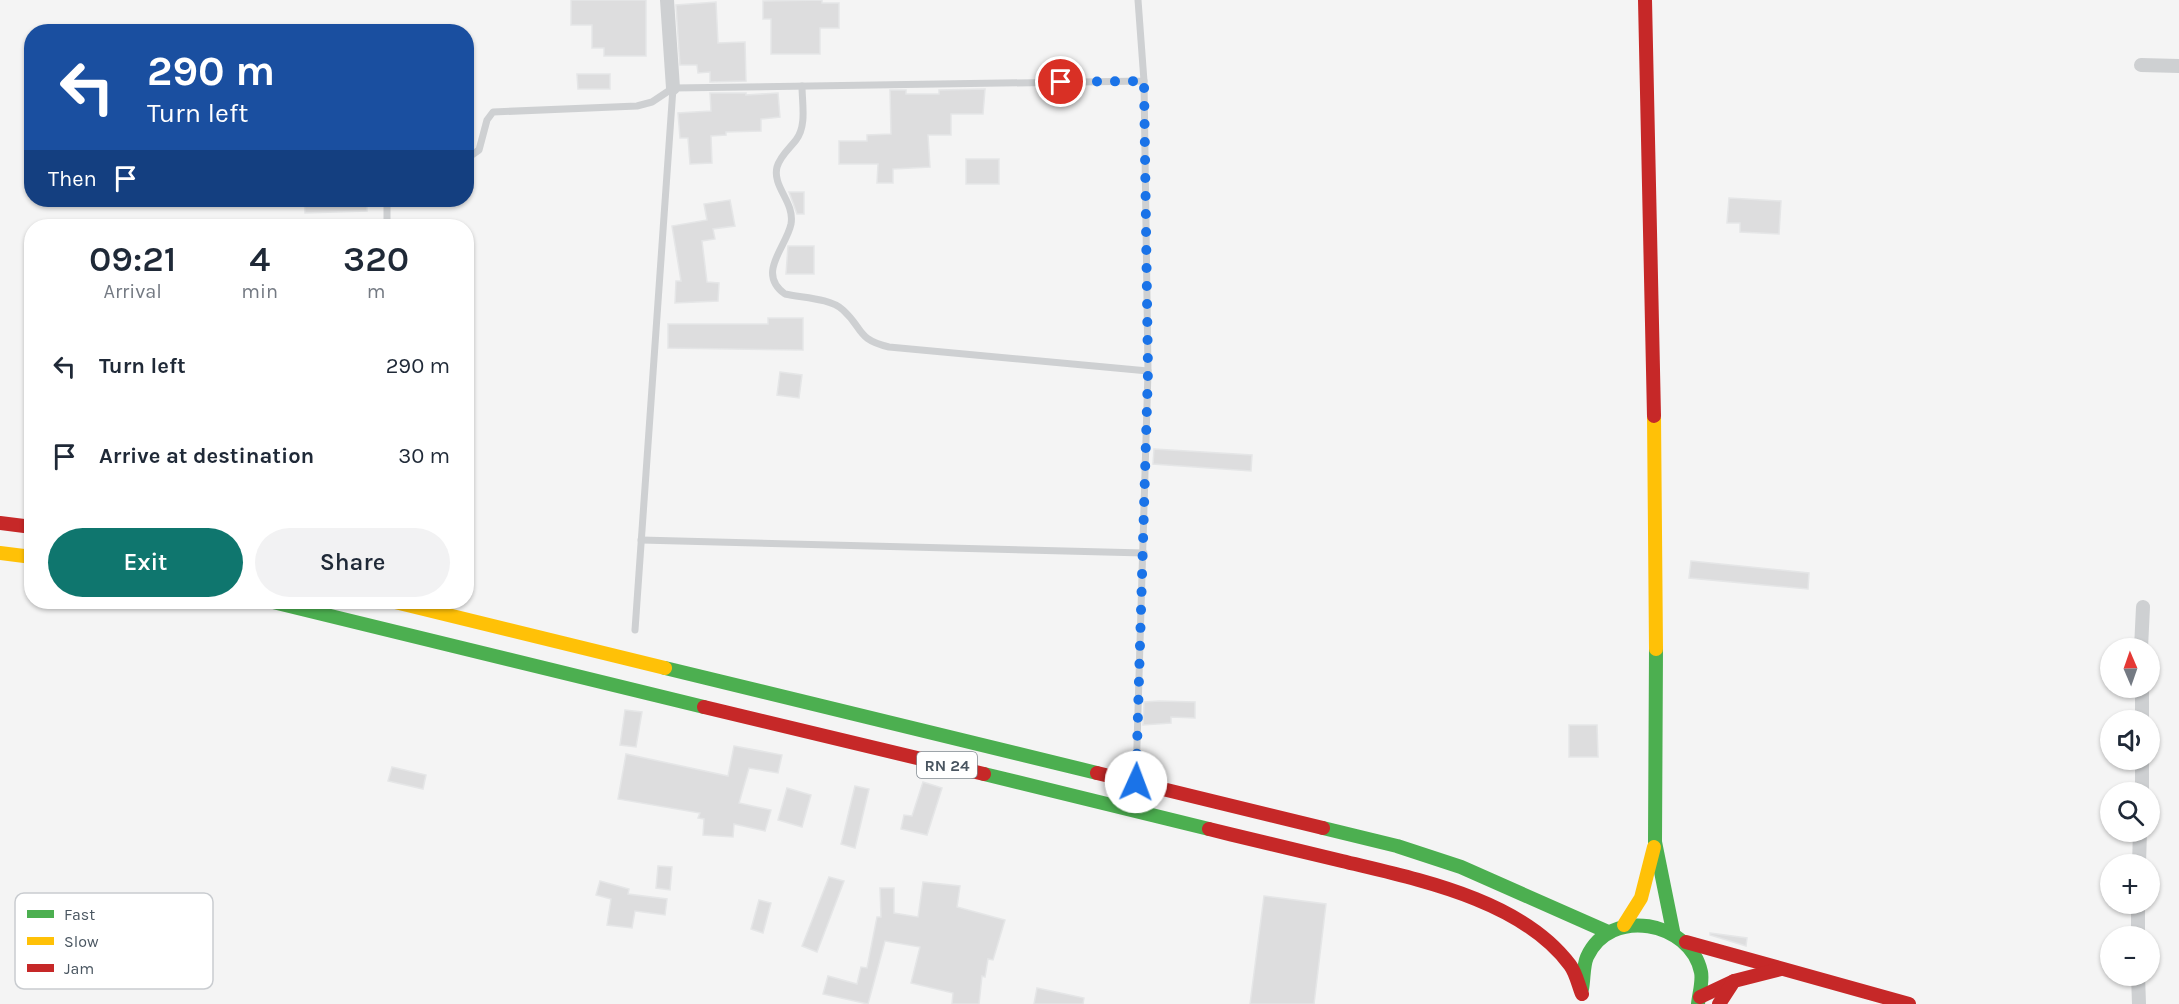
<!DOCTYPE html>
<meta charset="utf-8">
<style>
:root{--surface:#fff;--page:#f2f2f3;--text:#1f2937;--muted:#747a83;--accent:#0f766e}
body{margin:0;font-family:Karla,sans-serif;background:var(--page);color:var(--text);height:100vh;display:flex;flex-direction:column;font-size:22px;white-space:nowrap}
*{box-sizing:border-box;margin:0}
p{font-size:20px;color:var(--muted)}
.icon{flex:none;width:33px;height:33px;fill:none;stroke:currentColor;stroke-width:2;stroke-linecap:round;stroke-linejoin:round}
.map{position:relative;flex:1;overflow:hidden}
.sheet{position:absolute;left:24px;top:219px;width:450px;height:390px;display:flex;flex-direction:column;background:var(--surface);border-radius:24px;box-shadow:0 2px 4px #0004}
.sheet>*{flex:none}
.banner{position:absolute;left:24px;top:24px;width:450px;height:183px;border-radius:24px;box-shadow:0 2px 4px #0004;background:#1a4fa0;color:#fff;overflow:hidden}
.needle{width:39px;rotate:358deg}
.fabs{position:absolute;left:2100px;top:638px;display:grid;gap:12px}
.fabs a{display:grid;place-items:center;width:60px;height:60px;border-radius:50%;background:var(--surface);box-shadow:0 2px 4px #0004;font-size:30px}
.pin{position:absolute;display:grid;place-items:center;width:51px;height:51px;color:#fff;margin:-26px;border:3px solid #fff;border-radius:50%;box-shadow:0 2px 6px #0007}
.me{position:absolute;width:66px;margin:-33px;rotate:2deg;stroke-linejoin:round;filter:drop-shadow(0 0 4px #0008)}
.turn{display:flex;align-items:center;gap:21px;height:126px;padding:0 24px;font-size:27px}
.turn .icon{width:78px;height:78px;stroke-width:2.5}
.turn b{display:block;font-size:42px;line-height:51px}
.then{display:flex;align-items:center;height:57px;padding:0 24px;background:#0003;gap:12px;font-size:22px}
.eta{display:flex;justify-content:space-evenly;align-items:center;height:102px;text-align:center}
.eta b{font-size:36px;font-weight:600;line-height:42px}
.primary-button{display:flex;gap:12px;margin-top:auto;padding:12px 24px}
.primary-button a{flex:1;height:69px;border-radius:36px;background:var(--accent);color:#fff;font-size:24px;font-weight:600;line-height:69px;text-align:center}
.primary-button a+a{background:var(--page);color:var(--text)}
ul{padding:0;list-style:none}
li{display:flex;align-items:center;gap:18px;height:90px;padding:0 24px}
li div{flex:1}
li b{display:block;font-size:22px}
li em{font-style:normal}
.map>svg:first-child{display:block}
.building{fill:#ddddde;stroke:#e5e6e7;stroke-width:1.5}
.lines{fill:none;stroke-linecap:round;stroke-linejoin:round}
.lane{stroke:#ced0d2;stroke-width:7}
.street{stroke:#ced0d2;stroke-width:14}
.fast{stroke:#4caf50;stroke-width:14}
.slow{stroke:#ffc107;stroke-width:14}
.jam{stroke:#c62828;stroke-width:14}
.route{stroke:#1a73e8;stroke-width:10;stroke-dasharray:0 18}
.labels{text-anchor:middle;stroke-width:4.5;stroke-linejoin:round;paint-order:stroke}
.shield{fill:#fff;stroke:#808990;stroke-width:1.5}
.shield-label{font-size:16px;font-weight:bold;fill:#4a5661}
.key{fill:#fff;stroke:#c9ccd0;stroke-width:1.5}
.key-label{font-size:16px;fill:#4a5661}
</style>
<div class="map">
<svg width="2179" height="1004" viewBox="0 0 2179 1004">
<rect width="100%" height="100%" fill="#f4f4f4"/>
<!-- building -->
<g class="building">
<polygon points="571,0 646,0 646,56 604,56 604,48 592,48 592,25 571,25"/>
<polygon points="822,0 822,3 839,3 839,28 820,28 820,54 771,54 771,19 763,19 763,1"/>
<polygon points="716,2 718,43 745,42 746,81 710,82 710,72 698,73 697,65 680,65 676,5"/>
<polygon points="577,74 610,74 610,89 578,89"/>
<polygon points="985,89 983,114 951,114 951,135 928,135 930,167 893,169 893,183 877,183 878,164 839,164 839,141 867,141 867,135 891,134 890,90 906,90 906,94 939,94 939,90"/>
<polygon points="710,93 746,93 746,95 778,93 780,117 761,119 761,131 726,132 726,135 711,136 712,163 690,164 688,138 680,138 678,113 711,111"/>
<rect x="966" y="159" width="33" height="25"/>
<polygon points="789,192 804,192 804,214 797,214"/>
<polygon points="1729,198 1781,201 1779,234 1740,232 1740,223 1727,223"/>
<polygon points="304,200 367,200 367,211 305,213"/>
<polygon points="730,200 735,226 713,229 715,239 702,241 707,282 719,283 718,301 675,303 676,281 681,281 672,226 707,220 704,204"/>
<polygon points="788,246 814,246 814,274 786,274"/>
<polygon points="768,318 803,318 803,350 668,348 668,324 768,324"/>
<polygon points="780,372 802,375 799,398 777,395"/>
<polygon points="1154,449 1252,455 1251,471 1153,464"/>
<polygon points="1691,561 1809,573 1808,589 1689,578"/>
<polygon points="1159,701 1195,702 1195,718 1171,717 1171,723 1143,725 1144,702"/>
<polygon points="625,710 642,712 636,747 620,745"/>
<polygon points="1569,725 1597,725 1598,757 1569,757"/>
<polygon points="734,746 782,755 778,773 749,768 739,803 771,810 765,831 734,824 733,837 703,835 704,819 698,818 700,813 618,799 626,754 728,776"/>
<polygon points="392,767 426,775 423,789 388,781"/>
<polygon points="923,782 942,788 927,835 901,829 904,815 912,816"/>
<polygon points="855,786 869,789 855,848 841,844"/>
<polygon points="787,788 811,795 802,827 778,820"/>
<polygon points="658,866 672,867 670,890 656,888"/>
<polygon points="829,877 844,881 817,952 802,946"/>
<polygon points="600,881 629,889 628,894 667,899 665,915 635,911 632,928 607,925 611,899 596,895"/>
<polygon points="923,882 960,886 957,907 1005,920 993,960 988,959 985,977 982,976 979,1004 952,1004 953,993 911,983 920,947 885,941 868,1004 823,994 828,976 857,984 861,967 867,968 877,917 881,917 880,888 894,888 894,913 918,917"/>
<polygon points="1264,896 1326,904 1314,1004 1250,1004"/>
<polygon points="759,900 771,903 763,933 751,929"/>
<polygon points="1710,933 1747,938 1746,946 1710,935"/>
<polygon points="1037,988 1084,998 1083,1004 1034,1004"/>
</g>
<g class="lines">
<!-- lane -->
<g class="lane">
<path d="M802,86C802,103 807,126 796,140C789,149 780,156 777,167C772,187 795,202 791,224C786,248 756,273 785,294C802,298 830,298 843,310C864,329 856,339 889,347L1148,371"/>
<polyline points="466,159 479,150 487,120 493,112 637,106 652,102 673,88"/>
<polyline points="387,226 387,200"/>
<polyline points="641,540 1144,553"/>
<polyline points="635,630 673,88 1144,81 1138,0"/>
<polyline points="1136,779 1148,371 1144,81"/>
</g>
<!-- street -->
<g class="street">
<polyline points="667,0 673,88"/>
<polyline points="2141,65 2179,66"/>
<polyline points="2141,648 2143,607"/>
<polyline points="2142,687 2142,720"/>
<polyline points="2142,792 2142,759"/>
<polyline points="2139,864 2140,831"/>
<polyline points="2138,936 2138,903"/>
<polyline points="2138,975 2139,1004"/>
</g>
<!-- fast -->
<g class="fast">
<polyline points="273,602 704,707"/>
<polyline points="1656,649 1655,842 1673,931"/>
<polyline points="665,668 1097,773"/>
<polyline points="984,774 1209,829"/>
<polyline points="1323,828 1397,846 1461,867 1608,932"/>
<path d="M1582,989C1584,979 1583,966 1587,957C1610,906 1690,921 1701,972C1703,981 1699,994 1698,1004"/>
</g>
<!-- slow -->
<g class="slow">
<polyline points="1654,416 1656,649"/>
<polyline points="0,553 32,557"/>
<polyline points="395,602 665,668"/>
<polyline points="1624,925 1641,898 1654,847"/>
</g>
<!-- jam -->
<g class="jam">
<polyline points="1645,0 1654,416"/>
<polyline points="0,523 32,527"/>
<polyline points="704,707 984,774"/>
<polyline points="1097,773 1323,828"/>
<path d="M1209,829C1253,840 1297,850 1342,861C1416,879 1521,899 1570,965C1576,973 1578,984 1582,994"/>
<polyline points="1686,942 1909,1004"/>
<polyline points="1700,997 1734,981"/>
<polyline points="1719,1004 1734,981 1781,969"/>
</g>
</g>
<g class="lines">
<!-- route -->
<polyline class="route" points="1061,82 1144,81 1148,371 1136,782"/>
</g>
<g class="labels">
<!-- shield labels -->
<rect class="shield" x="917" y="752" width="60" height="26" rx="4.5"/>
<g class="shield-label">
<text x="947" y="771">RN 24</text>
</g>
</g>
<!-- legend -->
<rect x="15" y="893" width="198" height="96" rx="9" class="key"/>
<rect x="27" y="910" width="27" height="8" fill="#4caf50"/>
<rect x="27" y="937" width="27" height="8" fill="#ffc107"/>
<rect x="27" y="964" width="27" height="8" fill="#c62828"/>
<g class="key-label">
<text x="64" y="920">Fast</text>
<text x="64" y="947">Slow</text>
<text x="64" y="974">Jam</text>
</g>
</svg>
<div class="fabs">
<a><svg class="needle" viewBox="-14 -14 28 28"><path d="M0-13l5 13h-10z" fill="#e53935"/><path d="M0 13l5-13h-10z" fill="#747a83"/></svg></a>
<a><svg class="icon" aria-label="sound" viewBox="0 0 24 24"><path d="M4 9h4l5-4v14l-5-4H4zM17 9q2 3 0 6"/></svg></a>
<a><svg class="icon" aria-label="search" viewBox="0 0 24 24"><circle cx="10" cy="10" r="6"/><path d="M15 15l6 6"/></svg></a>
<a>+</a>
<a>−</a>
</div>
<div class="pin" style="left:1061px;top:82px;background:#d93025"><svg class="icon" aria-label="arrive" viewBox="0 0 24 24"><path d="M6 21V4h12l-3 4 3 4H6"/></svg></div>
<svg class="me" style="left:1136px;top:782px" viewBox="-20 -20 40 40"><circle r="19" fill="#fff"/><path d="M0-13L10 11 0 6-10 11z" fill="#1a73e8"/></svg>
<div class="banner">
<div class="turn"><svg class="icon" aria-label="left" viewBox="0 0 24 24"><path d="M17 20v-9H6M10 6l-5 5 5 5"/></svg><div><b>290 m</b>Turn left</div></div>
<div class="then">Then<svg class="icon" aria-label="arrive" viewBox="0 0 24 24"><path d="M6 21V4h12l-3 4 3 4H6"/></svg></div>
</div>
<section class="sheet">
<div class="eta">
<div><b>09:21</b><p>Arrival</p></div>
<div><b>4</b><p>min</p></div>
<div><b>320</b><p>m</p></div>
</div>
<ul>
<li><svg class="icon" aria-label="left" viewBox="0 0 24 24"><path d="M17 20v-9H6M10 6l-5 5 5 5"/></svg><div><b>Turn left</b></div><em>290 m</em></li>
<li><svg class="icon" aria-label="arrive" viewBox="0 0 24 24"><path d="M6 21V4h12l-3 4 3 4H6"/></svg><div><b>Arrive at destination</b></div><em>30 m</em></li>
</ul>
<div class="primary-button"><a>Exit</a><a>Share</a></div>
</section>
</div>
